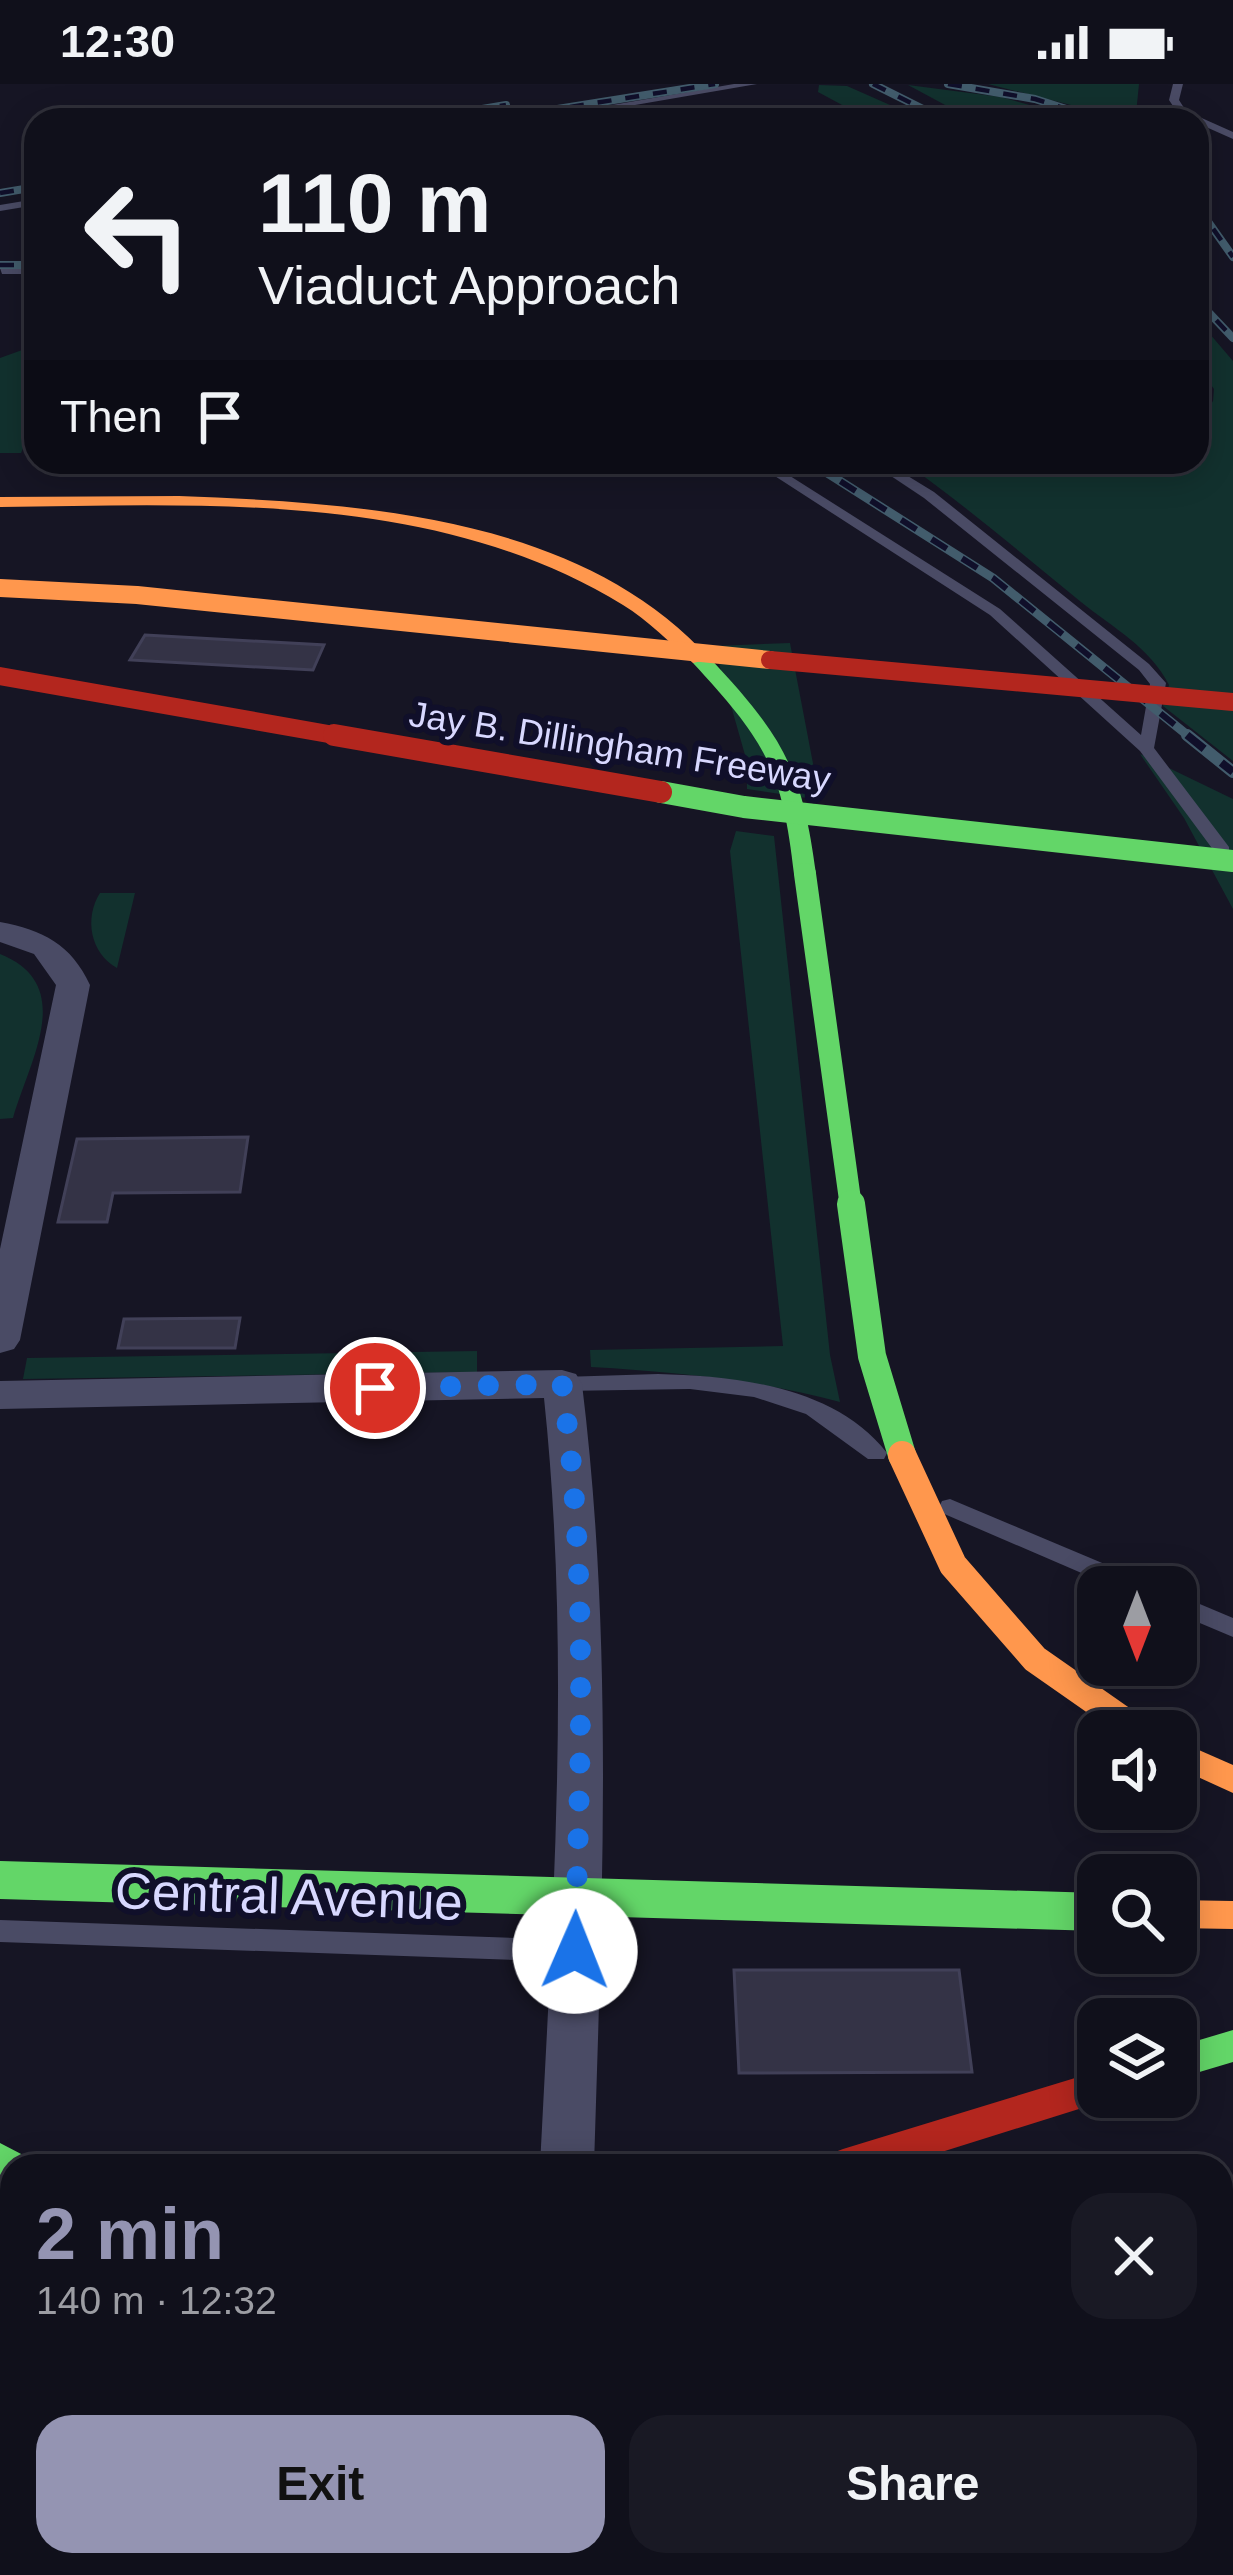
<!DOCTYPE html>
<meta charset="utf-8">
<style>
:root{--surface:#10101b;--page:#191924;--text:#f1f3f6;--muted:#9c9da3;--line:#30303a;--accent:#9494b2}
body{margin:0;font-family:Helvetica,sans-serif;background:var(--page);color:var(--text);height:100vh;display:flex;flex-direction:column;font-size:45px;white-space:nowrap}
*{box-sizing:border-box;margin:0}
p{font-size:39px;color:var(--muted)}
.icon{flex:none;width:66px;height:66px;fill:none;stroke:currentColor;stroke-width:2;stroke-linecap:round;stroke-linejoin:round}
.map{position:relative;flex:1;overflow:hidden}
.side{position:absolute;left:0px;top:2070px;width:1233px;height:423px;display:flex;flex-direction:column;background:var(--surface);border-radius:36px 36px 0 0;box-shadow:0 6px 30px #0003,0 0 0 3px var(--line)}
.side>*{flex:none}
.guide{position:absolute;left:24px;top:24px;width:1185px;height:366px;border-radius:36px;box-shadow:0 6px 30px #0003,0 0 0 3px var(--line);background:#10101b;color:var(--text);overflow:hidden}
.needle{width:78px;rotate:180deg}
.tools{position:absolute;left:1077px;top:1482px;display:grid;gap:24px}
.tools a{display:grid;place-items:center;width:120px;height:120px;border-radius:24px;background:var(--surface);box-shadow:0 6px 30px #0003,0 0 0 3px var(--line);font-size:60px}
.pin{position:absolute;display:grid;place-items:center;width:102px;height:102px;color:#fff;margin:-51px;border:6px solid #fff;border-radius:50%;box-shadow:0 3px 12px #0007}
.me{position:absolute;width:132px;margin:-66px;rotate:1deg;stroke-linejoin:round;filter:drop-shadow(0 0 9px #0008)}
.turn{display:flex;align-items:center;gap:42px;height:252px;padding:0 36px;font-size:54px}
.turn .icon{width:156px;height:156px;stroke-width:2.5}
.turn b{display:block;font-size:84px;line-height:102px}
.then{display:flex;align-items:center;height:114px;padding:0 36px;background:#0003;gap:24px;font-size:45px}
.round{display:grid;place-items:center;flex:none;width:126px;height:126px;border-radius:36px;background:var(--page)}
.summary{display:flex;align-items:center;justify-content:space-between;height:204px;padding:0 36px}
h1{font-size:72px;font-weight:700;line-height:90px;color:var(--accent)}
.primary-button{display:flex;gap:24px;margin-top:auto;padding:24px 36px}
.primary-button a{flex:1;height:138px;border-radius:36px;background:var(--accent);color:#111;font-size:48px;font-weight:700;line-height:138px;text-align:center}
.primary-button a+a{background:var(--page);color:var(--text)}
.status{display:flex;justify-content:space-between;align-items:center;height:84px;padding:0 60px;background:var(--surface);direction:ltr}
.status svg{height:33px;fill:currentColor}
.map>svg:first-child{display:block}
.green{fill:#12312e}
.building{fill:#343346;stroke:#414058;stroke-width:3}
.lines{fill:none;stroke-linecap:round;stroke-linejoin:round}
.lane{fill:#4a4b65;fill-rule:evenodd}
.street{fill:#4a4b65;fill-rule:evenodd}
.fast{fill:#63d668;fill-rule:evenodd}
.slow{fill:#ff974d;fill-rule:evenodd}
.jam{fill:#b3261e;fill-rule:evenodd}
.rail-far2-casing{stroke:#425c6c;stroke-width:8}
.rail-far1-casing{stroke:#425c6c;stroke-width:9}
.rail-casing{stroke:#425c6c;stroke-width:12}
.rail-far2{stroke:#100f2a;stroke-width:4.5;stroke-dasharray:14;stroke-linecap:butt}
.rail-far1{stroke:#100f2a;stroke-width:6;stroke-dasharray:18;stroke-linecap:butt}
.rail{stroke:#100f2a;stroke-width:8;stroke-dasharray:22;stroke-linecap:butt}
.fast-bridge-far2{stroke:#63d668;stroke-width:22}
.fast-bridge-far1{stroke:#63d668;stroke-width:28}
.fast-bridge{stroke:#63d668;stroke-width:38}
.slow-bridge-far1{stroke:#ff974d;stroke-width:18}
.slow-bridge{stroke:#ff974d;stroke-width:28}
.jam-bridge-far1{stroke:#b3261e;stroke-width:18}
.jam-bridge{stroke:#b3261e;stroke-width:22}
.route{stroke:#1a73e8;stroke-width:21;stroke-dasharray:0 37.8}
.labels{text-anchor:middle;stroke-width:12;stroke-linejoin:round;paint-order:stroke}
.far-street-label{font-size:36px;fill:#d8d8ff;stroke:#100f2a}
.near-street-label{font-size:51px;fill:#d8d8ff;stroke:#100f2a}
</style>
<div class="status"><b>12:30</b><svg viewBox="0 0 49 12"><path d="M0 12V9h3v3zM5 12V6h3v6zM10 12V3h3v9zM15 12V0h3v12zM26 1h20v11H26zM47 4h2v5h-2z"/></svg></div>
<div class="map">
<svg width="1233" height="2491" viewBox="0 0 1233 2491">
<rect width="100%" height="100%" fill="#161524"/>
<!-- green -->
<g class="green">
<polygon points="988,0 1139,0 1136,30 1106,30"/>
<polygon points="819,1 847,2 924,36 870,36 818,8"/>
<polygon points="908,1 1001,13 1083,36 973,36"/>
<path d="M1197,235L1233,277V677L1163,622L1169,601C1150,563 1113,544 1081,518C1022,470 966,422 904,378H1197V328L1204,329L1213,317L1214,305L1197,282Z"/>
<polygon points="36,261 36,333 21,369 0,369 0,274"/>
<polygon points="790,559 820,716 747,705 747,678 714,562"/>
<polygon points="1140,670 1233,715 1233,825 1184,734"/>
<path d="M736,747L774,752L830,1271L840,1318C757,1296 677,1288 591,1283L590,1266L783,1262L730,767Z"/>
<path d="M100,809H135L117,884C90,869 84,834 100,809Z"/>
<path d="M0,870C77,901 30,975 13,1034L0,1035Z"/>
<polygon points="477,1267 477,1288 23,1295 27,1274"/>
</g>
<!-- building -->
<g class="building">
<polygon points="145,551 324,561 313,586 130,576"/>
<polygon points="248,1053 240,1108 113,1109 107,1138 58,1138 77,1055"/>
<polygon points="240,1234 235,1264 118,1264 124,1235"/>
<polygon points="734,1886 959,1886 972,1988 739,1989"/>
<rect x="668" y="2481" width="38" height="10"/>
</g>
<g class="lines">
<!-- lane -->
<g class="lane">
<polygon points="734,0 757,0 548,36 525,36"/>
<polygon points="1173,0 1183,0 1179,16 1186,27 1233,48 1233,55 1197,39 1197,36 1179,31 1169,16"/>
<polygon points="36,115 36,121 0,127 0,121"/>
<polygon points="0,184 36,184 36,190 2,190"/>
<polygon points="753,378 768,378 1000,525 1141,651 1150,600 1139,586 924,414 870,378 885,378 934,408 1149,580 1166,599 1154,664 1229,763 1229,771 1217,771 1140,667 990,531"/>
<path d="M658,1290C736,1292 835,1302 887,1369L884,1375H868L806,1330L754,1313L690,1305L562,1307L551,1300L562,1293Z"/>
<polygon points="950,1415 1145,1497 1149,1503 1114,1503 942,1429 939,1423 942,1417"/>
<polygon points="1176,1510 1233,1534 1233,1553 1176,1529"/>
<polygon points="0,1836 575,1856 584,1859 588,1867 584,1875 575,1878 0,1858"/>
</g>
<!-- street -->
<g class="street">
<path d="M0,838C43,846 71,860 90,901L20,1256L14,1265L0,1269V1165L56,901L34,870L0,858Z"/>
<path d="M562,1286L576,1290L582,1300C614,1561 602,1820 594,2082H540C553,1825 571,1570 544,1314L0,1325V1297Z"/>
<polygon points="518,2481 578,2481 577,2491 517,2491"/>
</g>
<!-- fast -->
<g class="fast">
<path d="M693,571H707C781,650 802,682 816,790L813,795H797L794,790C782,684 765,657 693,579Z"/>
<polygon points="1233,1946 1233,1978 1176,1995 1176,1963"/>
<polygon points="0,2059 25,2072 30,2082 12,2082 12,2101 0,2096"/>
</g>
<!-- slow -->
<g class="slow">
<path d="M179,412C358,419 580,431 710,575L693,579C671,560 648,536 623,521C440,408 207,420 0,423V413Z"/>
<polygon points="1176,1656 1233,1681 1233,1709 1176,1683"/>
<polygon points="1176,1816 1233,1817 1233,1845 1176,1844"/>
</g>
<!-- jam -->
<polygon class="jam" points="1098,1987 1098,2013 1111,2013 1098,2019 897,2082 825,2082 830,2070 843,2065"/>
<defs>
<g id="rail-far2">
<polyline points="873,0 945,36"/>
<polyline points="948,0 1035,15 1101,36"/>
<polyline points="417,36 506,21"/>
<polyline points="487,36 715,0"/>
<polyline points="0,109 36,103"/>
<polyline points="1197,122 1233,173"/>
<polyline points="0,181 36,181"/>
<polyline points="1197,216 1233,254"/>
</g>
<polyline id="rail-far1" points="810,378 993,494 1191,654"/>
<polyline id="rail" points="1187,651 1233,688"/>
</defs>
<!-- rail-far2 casing -->
<use href="#rail-far2" class="rail-far2-casing"/>
<!-- rail-far1 casing -->
<use href="#rail-far1" class="rail-far1-casing"/>
<!-- rail casing -->
<use href="#rail" class="rail-casing"/>
<!-- rail-far2 -->
<use href="#rail-far2" class="rail-far2"/>
<!-- rail-far1 -->
<use href="#rail-far1" class="rail-far1"/>
<!-- rail -->
<use href="#rail" class="rail"/>
<!-- fast-bridge-far2 -->
<g class="fast-bridge-far2">
<polyline points="661,708 744,723 1233,777"/>
<polyline points="805,790 851,1123"/>
</g>
<!-- fast-bridge-far1 -->
<polyline class="fast-bridge-far1" points="851,1120 872,1272 902,1371"/>
<!-- fast-bridge -->
<polyline class="fast-bridge" points="0,1796 1098,1828"/>
<!-- slow-bridge-far1 -->
<polyline class="slow-bridge-far1" points="0,504 137,511 770,576"/>
<!-- slow-bridge -->
<polyline class="slow-bridge" points="902,1371 953,1481 1035,1575 1138,1647"/>
<!-- jam-bridge-far1 -->
<g class="jam-bridge-far1">
<polyline points="770,576 1233,618"/>
<polyline points="0,592 351,654"/>
</g>
<!-- jam-bridge -->
<polyline class="jam-bridge" points="334,651 661,708"/>
</g>
<g class="lines">
<!-- route -->
<path class="route" d="M375,1304L562,1300C589,1488 580,1677 575,1867"/>
</g>
<g class="labels">
<!-- far-street labels -->
<g class="far-street-label">
<text transform="translate(620 662) rotate(9)" y="13">Jay B. Dillingham Freeway</text>
</g>
<!-- near-street labels -->
<g class="near-street-label">
<text transform="translate(289 1812) rotate(2)" y="18">Central Avenue</text>
</g>
</g>
</svg>
<div class="tools">
<a><svg class="needle" viewBox="-14 -14 28 28"><path d="M0-13l5 13h-10z" fill="#e53935"/><path d="M0 13l5-13h-10z" fill="#9c9da3"/></svg></a>
<a><svg class="icon" aria-label="sound" viewBox="0 0 24 24"><path d="M4 9h4l5-4v14l-5-4H4zM17 9q2 3 0 6"/></svg></a>
<a><svg class="icon" aria-label="search" viewBox="0 0 24 24"><circle cx="10" cy="10" r="6"/><path d="M15 15l6 6"/></svg></a>
<a><svg class="icon" aria-label="layers" viewBox="0 0 24 24"><path d="M12 4l9 5-9 5-9-5zM3 14l9 5 9-5"/></svg></a>
</div>
<div class="pin" style="left:375px;top:1304px;background:#d93025"><svg class="icon" aria-label="arrive" viewBox="0 0 24 24"><path d="M6 21V4h12l-3 4 3 4H6"/></svg></div>
<svg class="me" style="left:575px;top:1867px" viewBox="-20 -20 40 40"><circle r="19" fill="#fff"/><path d="M0-13L10 11 0 6-10 11z" fill="#1a73e8"/></svg>
<div class="guide">
<div class="turn"><svg class="icon" aria-label="left" viewBox="0 0 24 24"><path d="M17 20v-9H6M10 6l-5 5 5 5"/></svg><div><b>110 m</b>Viaduct Approach</div></div>
<div class="then">Then<svg class="icon" aria-label="arrive" viewBox="0 0 24 24"><path d="M6 21V4h12l-3 4 3 4H6"/></svg></div>
</div>
<section class="side">
<div class="summary"><div><h1>2 min</h1><p>140 m · 12:32</p></div><a class="round"><svg class="icon" aria-label="close" viewBox="0 0 24 24"><path d="M6 6l12 12M18 6L6 18"/></svg></a></div>
<div class="primary-button"><a>Exit</a><a>Share</a></div>
</section>
</div>
